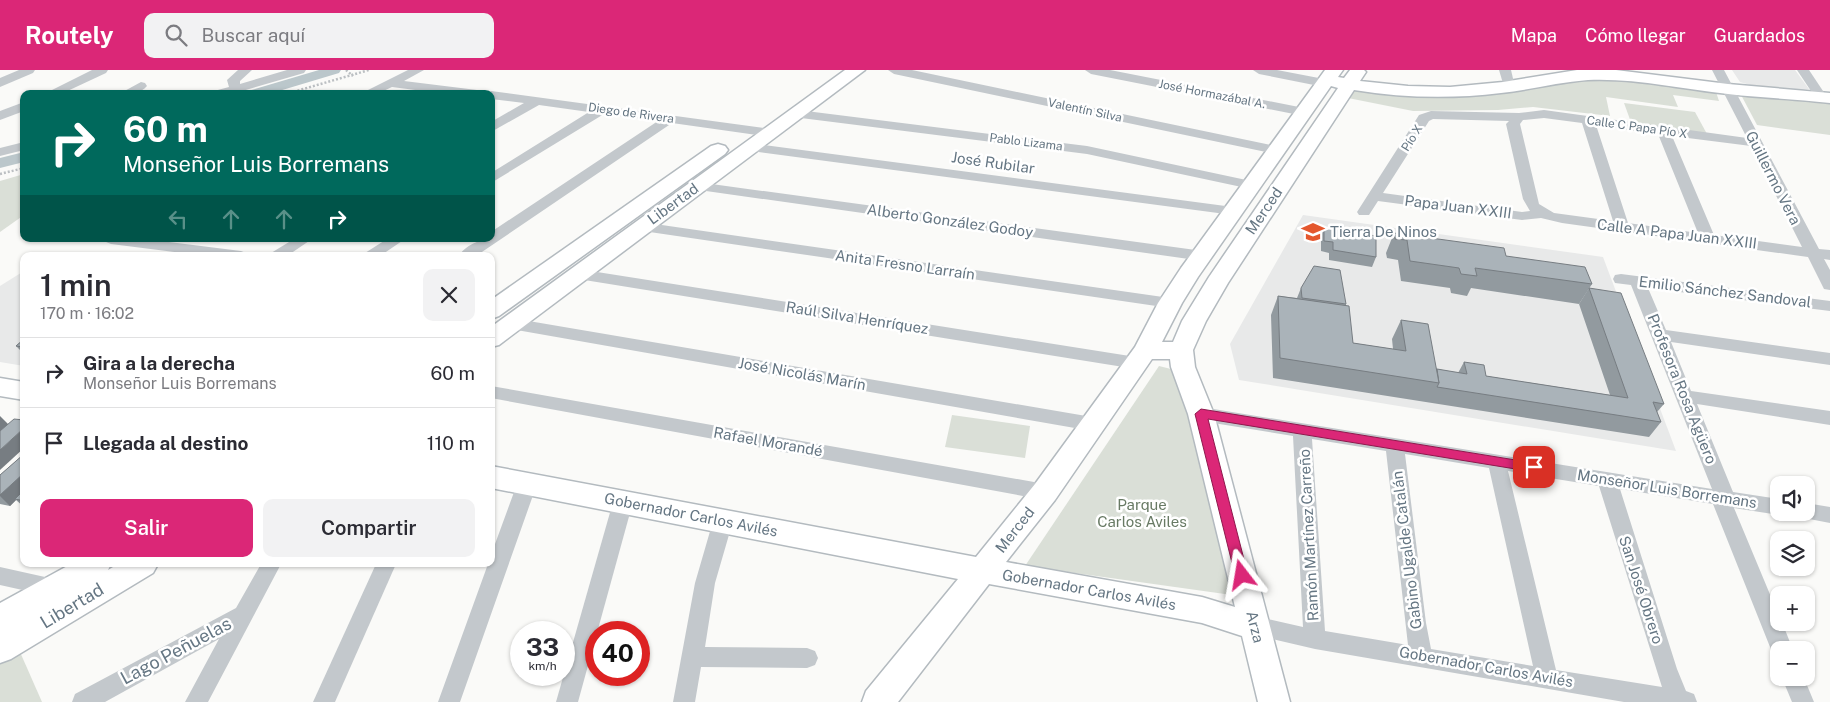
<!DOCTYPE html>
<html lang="es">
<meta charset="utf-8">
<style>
:root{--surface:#fff;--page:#f2f2f3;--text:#2b2b33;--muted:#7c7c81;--line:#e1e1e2;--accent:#db2777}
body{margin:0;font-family:"Public Sans",sans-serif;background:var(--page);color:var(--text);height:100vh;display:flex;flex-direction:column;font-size:19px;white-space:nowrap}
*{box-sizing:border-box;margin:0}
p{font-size:16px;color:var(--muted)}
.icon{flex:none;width:28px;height:28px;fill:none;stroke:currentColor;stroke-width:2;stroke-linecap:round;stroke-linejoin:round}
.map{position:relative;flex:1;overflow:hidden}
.details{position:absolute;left:20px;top:182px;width:475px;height:315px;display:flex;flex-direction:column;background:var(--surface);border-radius:10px;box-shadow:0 1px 4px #0004}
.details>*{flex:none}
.banner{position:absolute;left:20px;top:20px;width:475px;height:152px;border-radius:10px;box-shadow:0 1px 4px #0004;background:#00695c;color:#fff;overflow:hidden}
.buttons{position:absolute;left:1770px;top:406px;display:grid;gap:10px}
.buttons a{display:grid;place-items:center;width:45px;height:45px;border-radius:10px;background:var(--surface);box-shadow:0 1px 4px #0004;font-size:25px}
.speed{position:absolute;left:510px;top:551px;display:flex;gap:10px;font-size:25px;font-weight:700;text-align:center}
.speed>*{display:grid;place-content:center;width:65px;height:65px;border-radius:50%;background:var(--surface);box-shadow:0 1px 4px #0004;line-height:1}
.speed small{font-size:12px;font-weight:400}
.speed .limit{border:8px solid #d22;background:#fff;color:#111}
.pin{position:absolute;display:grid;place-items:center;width:42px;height:42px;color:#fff;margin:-21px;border-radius:10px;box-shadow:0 2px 8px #0006}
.me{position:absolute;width:55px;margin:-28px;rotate:346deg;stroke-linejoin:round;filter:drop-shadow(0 0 4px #0008)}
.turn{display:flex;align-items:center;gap:18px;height:105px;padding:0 20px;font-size:22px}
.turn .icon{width:65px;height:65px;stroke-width:2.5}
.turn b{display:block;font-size:35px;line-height:42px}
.lanes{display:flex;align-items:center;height:48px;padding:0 20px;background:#0003;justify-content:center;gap:25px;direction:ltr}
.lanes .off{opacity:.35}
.round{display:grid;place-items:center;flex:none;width:52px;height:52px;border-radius:10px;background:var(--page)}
.head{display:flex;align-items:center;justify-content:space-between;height:85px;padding:0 20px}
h1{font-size:30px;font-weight:600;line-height:38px}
.action{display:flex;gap:10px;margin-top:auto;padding:10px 20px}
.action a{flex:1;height:58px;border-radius:10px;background:var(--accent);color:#fff;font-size:20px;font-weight:600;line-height:58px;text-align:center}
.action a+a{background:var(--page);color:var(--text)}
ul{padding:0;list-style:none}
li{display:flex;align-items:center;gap:15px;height:70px;padding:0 20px;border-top:1px solid var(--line)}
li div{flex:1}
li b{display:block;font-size:19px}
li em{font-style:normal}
header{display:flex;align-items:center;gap:30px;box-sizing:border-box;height:70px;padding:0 25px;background:var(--accent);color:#fff}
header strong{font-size:24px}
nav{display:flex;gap:28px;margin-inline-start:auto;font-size:18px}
.search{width:350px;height:45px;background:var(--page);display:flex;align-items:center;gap:12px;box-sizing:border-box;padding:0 18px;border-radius:10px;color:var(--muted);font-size:19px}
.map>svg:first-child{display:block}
.built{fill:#e8e9e9}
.green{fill:#dadfd7}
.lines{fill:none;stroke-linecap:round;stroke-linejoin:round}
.canal{fill:#bbc7cb;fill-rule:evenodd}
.secondary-casing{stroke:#b3babf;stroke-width:3}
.path{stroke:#bbbfc2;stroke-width:2.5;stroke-dasharray:2 2;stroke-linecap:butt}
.street{fill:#c3c8cc;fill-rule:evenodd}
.secondary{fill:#fff;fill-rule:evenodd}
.wall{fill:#929a9f}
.shaded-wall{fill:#777d82}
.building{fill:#aab3b9;stroke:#777d82}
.route{fill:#db2777;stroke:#8e194d}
.labels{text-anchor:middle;stroke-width:5;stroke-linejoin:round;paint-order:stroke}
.far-street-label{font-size:12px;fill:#657683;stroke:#fff}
.street-label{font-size:15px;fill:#657683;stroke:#fff}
.poi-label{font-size:15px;fill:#657683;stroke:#fff;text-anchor:start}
.park-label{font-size:15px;fill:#687a64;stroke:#fff}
.near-street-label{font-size:18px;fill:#657683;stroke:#fff}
</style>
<header>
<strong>Routely</strong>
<div class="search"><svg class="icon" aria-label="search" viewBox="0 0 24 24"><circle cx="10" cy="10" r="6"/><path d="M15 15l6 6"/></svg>Buscar aquí</div>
<nav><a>Mapa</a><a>Cómo llegar</a><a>Guardados</a></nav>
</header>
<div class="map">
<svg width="1830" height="632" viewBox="0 0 1830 632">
<rect width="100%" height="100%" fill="#fafaf8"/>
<!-- built -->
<g class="built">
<polygon points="1732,0 1795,0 1809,19 1799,20 1750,15 1740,12"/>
<polygon points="1303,145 1603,187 1676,381 1239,310 1230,274"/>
<polygon points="24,201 24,296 0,292 0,216"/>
</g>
<!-- green -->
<g class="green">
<polygon points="1612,7 1716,22 1719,31 1673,25 1678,37 1606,27 1610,46 1533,37 1498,40 1413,41 1348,28 1353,19 1401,23 1566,9"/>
<polygon points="1740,23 1830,34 1830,65 1757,55"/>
<polygon points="1624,33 1695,42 1707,64 1632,55"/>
<polygon points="24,104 24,145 0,162 0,111"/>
<polygon points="1159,296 1179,301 1232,525 1025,496"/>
<polygon points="952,345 1030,356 1025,388 945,377"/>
<polygon points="20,582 42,632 0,632 0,594"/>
</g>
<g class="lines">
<!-- canal -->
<g class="canal">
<polygon points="319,0 341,0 339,3 269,24 246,24 248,21"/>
<polygon points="24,82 24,92 0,98 0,88"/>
</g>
<defs>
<g id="secondary">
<polygon points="845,0 865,0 499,275 491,277 491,257"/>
<path d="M1325,0H1343L1338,7L1344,8L1350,0H1364L1366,2L1360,11L1408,16L1450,17L1503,12L1577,0H1616L1728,14L1830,23V33C1796,29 1762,28 1728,24C1681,19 1635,8 1588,10C1559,12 1530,20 1501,23C1452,29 1403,28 1354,20L1228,213L1206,251L1193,280L1195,297L1214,344L1290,632H1258L1242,566L1202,553L989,514L898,632H862L866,621L958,509L491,418V396L976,487L1035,414L1135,277L1158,233L1181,198ZM1331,16L1338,18L1209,207L1182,251L1173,272H1162L1182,233L1198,207ZM1152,289H1170L1171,297L1188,344L1235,537L1202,527L1006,492L1055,430Z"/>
<polygon points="718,74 725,76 728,80 725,84 499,246 491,249 491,230 711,76"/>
<polygon points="0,308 24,312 24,330 0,326"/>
<polygon points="71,494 111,494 108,500 118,494 158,494 153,503 11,589 0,593 0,533"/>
</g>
</defs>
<!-- secondary casing -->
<use href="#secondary" class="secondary-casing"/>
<!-- path -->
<g class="path">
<polyline points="346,0 353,6"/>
<polyline points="286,24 369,0"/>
<polyline points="0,104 24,98"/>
</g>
<!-- street -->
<g class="street">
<polygon points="19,0 35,0 33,3 0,17 0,8"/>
<polygon points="92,0 108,0 106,3 61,24 44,24"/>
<polygon points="238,0 252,0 240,11 240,14 287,0 306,0 304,3 232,24 212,24 214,21 229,17 227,10"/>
<polygon points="408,0 424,0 404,11 477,20 483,24 446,24 392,17 377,24 360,24"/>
<polygon points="888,0 912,0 1276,76 1283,80 1276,84 894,4"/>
<polygon points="1085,0 1110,0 1304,38 1310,42 1304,46 1091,4"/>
<polygon points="1253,0 1277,0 1324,9 1330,13 1324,17 1259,4"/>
<polygon points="1499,0 1511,0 1515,17 1513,20 1505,20"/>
<path d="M1712,0H1724L1819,179L1830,180V190L1824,189L1830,200V220L1824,219L1808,187L1562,153L1541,148L1522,150L1378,131L1369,145H1359L1357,142L1419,45L1431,41L1519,43L1544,40L1747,68ZM1544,48L1582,53L1613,151L1554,143L1539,134L1520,54L1523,50ZM1433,49L1509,51L1506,54L1523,129L1530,141L1522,142L1383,123L1429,51ZM1596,55L1658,64L1698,163L1628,153ZM1672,66L1751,76L1802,177L1714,165Z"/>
<polygon points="1797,0 1809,0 1827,27 1825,30 1817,30"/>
<path d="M141,12L145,13L147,16C139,25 130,24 119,24Z"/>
<path d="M491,21L771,59L778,63L771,67L672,53L476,186H459C464,176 480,169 491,169V162L658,51L604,44L491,113V103L589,42L539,35L491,62V52L524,33L491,29V24H486Z"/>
<polygon points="24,32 24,41 0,50 0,41"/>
<polygon points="798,40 1087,76 1251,111 1256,112 1258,115 1256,118 1251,119 1087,84 793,47 792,44"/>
<polygon points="24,72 24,80 0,86 0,78"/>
<polygon points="749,73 1233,137 1238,138 1240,141 1238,144 1233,145 744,80 742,77"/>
<polygon points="697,112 1203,181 1208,183 1211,186 1208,189 1203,191 692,119 690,116 692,113"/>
<polygon points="641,152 1170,228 1176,229 1178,233 1176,237 1170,238 636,160 634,157 636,154"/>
<polygon points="103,169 145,169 241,181 246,183 249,186 206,186 111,174 106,172"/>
<polygon points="294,169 312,169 287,186 269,186 271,183"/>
<polygon points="387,169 405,169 380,186 363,186 365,183"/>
<polygon points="578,199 1136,287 1142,289 1145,293 1142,297 1136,299 572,208 570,204 572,200"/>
<path d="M1621,204L1830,231V241L1648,218L1666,260L1830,283V295L1671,272L1691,321L1830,341V355L1697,334L1733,422L1779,429V442H1786L1779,445L1734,438L1779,546V552H1782L1793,580H1779V589L1774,587L1713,434L1620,419L1677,599L1686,621L1694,624L1697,632H1624L1315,579L1246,563L1243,556L1246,549L1254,546L1303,557L1293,366L1201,351L1195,349L1192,344L1195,339L1201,337L1712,419L1631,215L1615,213L1613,209L1615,205ZM1312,369L1386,381L1408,575L1325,561ZM1405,384L1489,398L1533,596L1431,579L1426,553ZM1508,401L1599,416L1662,617L1556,600Z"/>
<polygon points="511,248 1092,347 1098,349 1101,354 1098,359 1092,361 505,258 503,254 505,250"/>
<polygon points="491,316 1045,414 1052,417 1055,422 1052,427 1045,430 491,328"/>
<polygon points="527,406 534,409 537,414 460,632 438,632 488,494 491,494 491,485 517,414 520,409"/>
<polygon points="623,424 630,427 633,432 578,632 556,632 613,432 616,427"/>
<polygon points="1806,433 1830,437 1830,453 1799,447 1797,442 1806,442"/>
<polygon points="723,443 730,445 733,451 715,513 705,577 807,578 815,581 818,588 815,595 807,598 701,597 695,632 673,632 695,513 713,451 716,445"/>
<polygon points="261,494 281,494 208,632 185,632 219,569 105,632 72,632 75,624 236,538"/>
<polygon points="376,494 396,494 335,632 313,632"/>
<polygon points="0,497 54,509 61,512 64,518 61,524 54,527 0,515"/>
<polygon points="1782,608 1804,608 1814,632 1792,632"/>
</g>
<!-- secondary -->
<use href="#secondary" class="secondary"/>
</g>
<!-- wall -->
<g class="wall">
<polygon points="1324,157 1376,187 1372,197 1329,190 1329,183 1321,181 1321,167"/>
<polygon points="1394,163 1506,186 1592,214 1579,234 1471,218 1467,226 1451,223 1450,218 1401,211 1398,190 1387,188 1386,183"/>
<polygon points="1301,218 1346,234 1346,235 1353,273 1393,279 1392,269 1401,250 1437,299 1458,303 1464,292 1486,306 1610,325 1579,234 1589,218 1664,334 1657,342 1661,352 1649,367 1273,308 1271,245 1278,226 1297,228"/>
<polygon points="24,269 24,284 16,276"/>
<polygon points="24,384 24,437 16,430 10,436 0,434 0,405"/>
</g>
<!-- shaded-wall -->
<g class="shaded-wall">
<polygon points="0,346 10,356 0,366"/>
<polygon points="24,358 24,378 0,400 0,380"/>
<polygon points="24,403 24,423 15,429 16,430 10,436 0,426 0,425"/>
</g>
<!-- building -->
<g class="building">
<polygon points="1324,157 1376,166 1376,187 1333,180 1333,172 1324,171"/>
<polygon points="1394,163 1504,178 1506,186 1585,197 1592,214 1475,198 1477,206 1461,204 1459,198 1410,191 1407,170 1395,169"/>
<polygon points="1314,196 1340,200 1346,234 1302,228 1301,218"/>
<polygon points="1589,218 1621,223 1664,334 1653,332 1661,352 1437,317 1439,313 1437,299 1467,304 1464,292 1484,295 1486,306 1628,328"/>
<polygon points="1278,226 1349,236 1353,273 1406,281 1401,250 1428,254 1439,313 1280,288"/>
<polygon points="24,269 24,277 16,276"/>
<polygon points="14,349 24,350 24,358 0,380 0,361"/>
<polygon points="24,384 24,403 0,425 0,405"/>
<polygon points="24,420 24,431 15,429"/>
</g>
<!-- route -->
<polygon class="route" points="1201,339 1534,393 1538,394 1540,397 1538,401 1534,402 1208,349 1248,505 1247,509 1242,511 1237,509 1235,505 1195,344"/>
<!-- icons -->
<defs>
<symbol id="school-bare" viewBox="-9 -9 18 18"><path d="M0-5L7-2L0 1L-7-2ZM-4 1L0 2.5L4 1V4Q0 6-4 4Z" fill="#e4572e" stroke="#fff" stroke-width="2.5" paint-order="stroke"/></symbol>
</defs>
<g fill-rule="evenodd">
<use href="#school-bare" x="1297" y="146" width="32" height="32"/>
</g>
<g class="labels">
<!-- far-street labels -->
<g class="far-street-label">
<text transform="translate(1212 24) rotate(11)" y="4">José Hormazábal A.</text>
<text transform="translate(1085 40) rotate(12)" y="4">Valentín Silva</text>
<text transform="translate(631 43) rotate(8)" y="4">Diego de Rivera</text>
<text transform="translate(1637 57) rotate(8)" y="4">Calle C Papa Pío X</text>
<text transform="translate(1412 68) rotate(-58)" y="4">Pío X</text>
<text transform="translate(1026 72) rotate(7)" y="4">Pablo Lizama</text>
</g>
<!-- street labels -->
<g class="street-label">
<text transform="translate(993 93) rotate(8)" y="5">José Rubilar</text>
<text transform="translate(1773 108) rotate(63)" y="5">Guillermo Vera</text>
<text transform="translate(673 134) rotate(-36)" y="5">Libertad</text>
<text transform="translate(1458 137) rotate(7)" y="5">Papa Juan XXIII</text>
<text transform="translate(1264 141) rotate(-56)" y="5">Merced</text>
<text transform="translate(950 151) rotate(8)" y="5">Alberto González Godoy</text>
<text transform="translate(1677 164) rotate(7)" y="5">Calle A Papa Juan XXIII</text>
<text transform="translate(905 195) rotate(8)" y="5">Anita Fresno Larraín</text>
<text transform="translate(1725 222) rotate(7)" y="5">Emilio Sánchez Sandoval</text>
<text transform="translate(857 248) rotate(9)" y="5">Raúl Silva Henríquez</text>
<text transform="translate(802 304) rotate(10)" y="5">José Nicolás Marín</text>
<text transform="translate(1682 319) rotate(68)" y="5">Profesora Rosa Agüero</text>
<text transform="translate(768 372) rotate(10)" y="5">Rafael Morandé</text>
<text transform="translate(1667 419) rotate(9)" y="5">Monseñor Luis Borremans</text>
<text transform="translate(691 445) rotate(11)" y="5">Gobernador Carlos Avilés</text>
<text transform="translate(1015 460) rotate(-52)" y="5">Merced</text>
<text transform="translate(1309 465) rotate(-93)" y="5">Ramón Martínez Carreño</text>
<text transform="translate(1407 480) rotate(-97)" y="5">Gabino Ugalde Catalán</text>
<text transform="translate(1089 520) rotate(10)" y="5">Gobernador Carlos Avilés</text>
<text transform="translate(1641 520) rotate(72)" y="5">San José Obrero</text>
<text transform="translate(1255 557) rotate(76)" y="5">Arza</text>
<text transform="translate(1486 597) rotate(10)" y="5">Gobernador Carlos Avilés</text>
</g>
<!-- poi labels -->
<g class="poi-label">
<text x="1330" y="167">Tierra De Ninos</text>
</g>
<!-- park labels -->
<g class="park-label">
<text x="1142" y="440">Parque<tspan x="1142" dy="17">Carlos Aviles</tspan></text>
</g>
<!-- near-street labels -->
<g class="near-street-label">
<text transform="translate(72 536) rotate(-31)" y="6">Libertad</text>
<text transform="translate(176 581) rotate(-28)" y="6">Lago Peñuelas</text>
</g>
</g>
</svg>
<div class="buttons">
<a><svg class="icon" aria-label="sound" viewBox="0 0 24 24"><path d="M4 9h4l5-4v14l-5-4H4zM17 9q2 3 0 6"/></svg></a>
<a><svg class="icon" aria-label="layers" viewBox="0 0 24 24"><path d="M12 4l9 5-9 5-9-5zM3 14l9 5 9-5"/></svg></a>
<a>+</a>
<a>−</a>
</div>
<div class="speed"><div>33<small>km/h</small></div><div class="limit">40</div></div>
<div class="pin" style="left:1534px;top:397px;background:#d93025"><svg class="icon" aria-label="arrive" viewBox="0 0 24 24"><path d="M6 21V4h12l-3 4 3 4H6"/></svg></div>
<svg class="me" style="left:1242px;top:505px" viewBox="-20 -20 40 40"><path d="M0-17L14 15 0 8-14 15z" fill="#db2777" stroke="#fff" stroke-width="4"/></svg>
<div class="banner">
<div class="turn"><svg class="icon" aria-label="right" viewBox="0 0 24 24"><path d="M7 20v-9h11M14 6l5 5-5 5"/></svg><div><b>60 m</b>Monseñor Luis Borremans</div></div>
<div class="lanes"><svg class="icon off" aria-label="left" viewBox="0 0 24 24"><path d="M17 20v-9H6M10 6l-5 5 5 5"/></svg><svg class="icon off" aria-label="ahead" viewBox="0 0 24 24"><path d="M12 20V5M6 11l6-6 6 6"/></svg><svg class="icon off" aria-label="ahead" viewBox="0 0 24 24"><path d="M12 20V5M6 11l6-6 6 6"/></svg><svg class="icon" aria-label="right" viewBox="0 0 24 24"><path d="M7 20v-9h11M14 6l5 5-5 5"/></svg></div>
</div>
<section class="details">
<div class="head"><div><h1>1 min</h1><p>170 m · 16:02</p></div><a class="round"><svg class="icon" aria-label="close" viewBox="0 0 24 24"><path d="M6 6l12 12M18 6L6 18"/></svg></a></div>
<ul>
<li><svg class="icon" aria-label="right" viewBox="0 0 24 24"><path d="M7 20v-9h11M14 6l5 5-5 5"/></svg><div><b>Gira a la derecha</b><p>Monseñor Luis Borremans</p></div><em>60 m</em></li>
<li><svg class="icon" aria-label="arrive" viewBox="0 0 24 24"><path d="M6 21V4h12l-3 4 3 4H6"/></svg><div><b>Llegada al destino</b></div><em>110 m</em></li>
</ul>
<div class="action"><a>Salir</a><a>Compartir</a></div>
</section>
</div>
